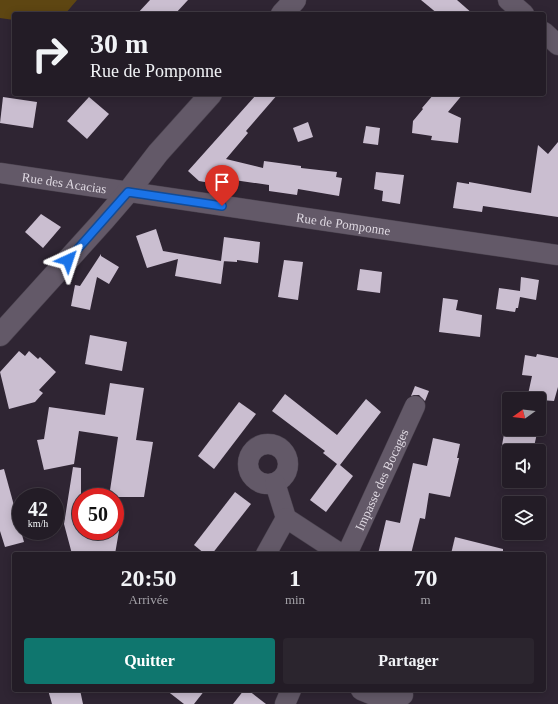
<!DOCTYPE html>
<html lang="fr">
<meta charset="utf-8">
<style>
:root{--surface:#231c26;--page:#2b252e;--text:#f1f3f6;--muted:#a3a1a7;--line:#403a43;--accent:#0f766e}
body{margin:0;font-family:Georgia,serif;background:var(--page);color:var(--text);height:100vh;display:flex;flex-direction:column;font-size:15px;white-space:nowrap}
*{box-sizing:border-box;margin:0}
p{font-size:13px;color:var(--muted)}
.icon{flex:none;width:22px;height:22px;fill:none;stroke:currentColor;stroke-width:2;stroke-linecap:round;stroke-linejoin:round}
.map{position:relative;flex:1;overflow:hidden}
.details{position:absolute;left:12px;top:552px;width:534px;height:140px;display:flex;flex-direction:column;background:var(--surface);border-radius:4px;box-shadow:0 2px 10px #0003,0 0 0 1px var(--line)}
.details>*{flex:none}
.top-card{position:absolute;left:12px;top:12px;width:534px;height:84px;border-radius:4px;box-shadow:0 2px 10px #0003,0 0 0 1px var(--line);background:#231c26;color:var(--text);overflow:hidden}
.needle{width:26px;rotate:255deg}
.fabs{position:absolute;left:502px;top:392px;display:grid;gap:8px}
.fabs a{display:grid;place-items:center;width:44px;height:44px;border-radius:4px;background:var(--surface);box-shadow:0 2px 10px #0003,0 0 0 1px var(--line);font-size:20px}
.speed{position:absolute;left:12px;top:488px;display:flex;gap:8px;font-size:20px;font-weight:700;text-align:center}
.speed>*{display:grid;place-content:center;width:52px;height:52px;border-radius:50%;background:var(--surface);box-shadow:0 2px 10px #0003,0 0 0 1px var(--line);line-height:1}
.speed small{font-size:10px;font-weight:400}
.speed .limit{border:6px solid #d22;background:#fff;color:#111}
.pin{position:absolute;display:grid;place-items:center;width:34px;height:34px;color:#fff;margin:-41px -17px;border-radius:50% 50% 50% 0;rotate:-45deg;box-shadow:0 0 4px #0007}
.pin .icon{rotate:45deg}
.me{position:absolute;width:44px;margin:-22px;rotate:42deg;stroke-linejoin:round;filter:drop-shadow(0 0 3px #0008)}
.turn{display:flex;align-items:center;gap:14px;height:84px;padding:0 12px;font-size:18px}
.turn .icon{width:52px;height:52px;stroke-width:2.5}
.turn b{display:block;font-size:28px;line-height:34px}
.eta{display:flex;justify-content:space-evenly;align-items:center;height:68px;text-align:center}
.eta b{font-size:24px;font-weight:800;line-height:28px}
.action{display:flex;gap:8px;margin-top:auto;padding:8px 12px}
.action a{flex:1;height:46px;border-radius:4px;background:var(--accent);color:#fff;font-size:16px;font-weight:800;line-height:46px;text-align:center}
.action a+a{background:var(--page);color:var(--text)}
.map>svg:first-child{display:block}
.green{fill:#5e4612}
.building{fill:#cabed0}
.lines{fill:none;stroke-linecap:round;stroke-linejoin:round}
.minor-casing{stroke:#4b434f;stroke-width:21}
.secondary-casing{stroke:#4b434f;stroke-width:23}
.minor{stroke:#635968;stroke-width:20}
.secondary{stroke:#635968;stroke-width:22}
.route-casing{stroke:#114b97;stroke-width:10}
.route{stroke:#1a73e8;stroke-width:7}
.labels{text-anchor:middle;stroke-width:4;stroke-linejoin:round;paint-order:stroke}
.street-label{font-size:13px;fill:#dfd9e2;stroke:#251c29}
</style>
<div class="map">
<svg width="558" height="704" viewBox="0 0 558 704">
<rect width="100%" height="100%" fill="#2f2533"/>
<!-- green -->
<polygon class="green" points="0,0 77,0 65,14 14,14 14,20 0,18"/>
<!-- building -->
<g class="building">
<polygon points="150,0 188,0 175,14 137,14"/>
<polygon points="421,0 457,0 473,14 438,14"/>
<polygon points="257,94 278,94 246,131 248,133 226,159 263,168 264,161 301,166 301,168 337,172 336,177 342,178 339,196 298,189 297,195 269,191 269,185 234,180 233,187 199,181 188,171"/>
<polygon points="434,94 463,94 448,112 461,118 458,143 431,140 432,136 412,133 413,121 423,109 422,108"/>
<polygon points="3,97 37,102 33,128 0,123"/>
<polygon points="89,97 109,114 87,139 67,121"/>
<polygon points="308,122 313,137 298,142 293,128"/>
<polygon points="366,126 380,128 378,145 363,143"/>
<polygon points="558,142 558,217 483,206 482,212 453,208 457,182 469,184 469,182 531,193 538,145 548,154"/>
<polygon points="376,172 404,175 400,204 382,201 383,191 374,189"/>
<polygon points="41,214 61,227 43,248 25,232"/>
<polygon points="156,229 163,251 221,261 224,237 260,242 258,263 237,260 237,262 222,261 224,261 221,284 175,276 178,259 147,268 136,236"/>
<polygon points="101,254 101,256 119,267 109,284 97,277 90,310 71,306 75,285 80,286"/>
<polygon points="284,260 303,262 298,300 278,297"/>
<polygon points="360,269 382,272 380,293 357,290"/>
<polygon points="521,277 539,280 536,300 520,297 518,308 516,308 515,312 496,309 499,288 520,291"/>
<polygon points="443,298 458,300 456,310 482,315 480,337 439,332"/>
<polygon points="90,335 127,342 122,371 85,364"/>
<polygon points="19,351 25,356 29,351 38,359 40,357 56,372 39,390 43,393 35,402 9,409 0,372"/>
<polygon points="537,354 558,358 558,387 554,401 527,399 532,376 522,375 525,355 536,357"/>
<polygon points="110,383 144,388 136,440 153,442 144,497 109,497 118,437 79,431 74,464 44,470 37,440 44,439 49,407 105,415"/>
<polygon points="415,386 429,391 425,401 419,395 414,395 411,396"/>
<polygon points="285,394 337,435 366,399 381,412 340,465 353,476 326,512 310,500 337,464 323,453 325,451 272,411"/>
<polygon points="239,402 256,414 214,469 198,456"/>
<polygon points="520,429 538,429 533,451 501,451 504,434 519,437"/>
<polygon points="433,438 460,444 457,458 459,458 450,497 429,493 425,519 420,518 411,554 378,554 386,520 400,523 413,463 427,466"/>
<polygon points="73,467 81,468 81,531 119,531 115,554 72,554 64,524"/>
<polygon points="4,469 24,542 5,547 0,531 0,470"/>
<polygon points="235,492 251,504 212,554 205,554 194,545"/>
<polygon points="455,537 503,549 503,554 451,554"/>
<polygon points="48,690 80,690 83,704 52,704"/>
<polygon points="166,690 205,690 194,704 184,704"/>
<polygon points="244,690 248,690 266,704 233,704"/>
</g>
<g class="lines">
<defs>
<g id="minor">
<polyline points="508,0 524,14"/>
<polyline points="544,32 558,45"/>
<path id="s1" d="M0,173L558,255"/>
<circle cx="268" cy="464" r="20"/>
<polyline points="275,483 286,518"/>
<polyline points="266,554 286,518 341,554"/>
<path id="s2" d="M347,554L415,406"/>
<polyline points="361,690 385,700 403,695"/>
<polyline points="285,704 291,690"/>
</g>
<g id="secondary">
<polyline points="282,14 295,0"/>
<polyline points="0,335 103,221 128,192 158,153 211,94"/>
</g>
</defs>
<!-- minor casing -->
<use href="#minor" class="minor-casing"/>
<!-- secondary casing -->
<use href="#secondary" class="secondary-casing"/>
<!-- minor -->
<use href="#minor" class="minor"/>
<!-- secondary -->
<use href="#secondary" class="secondary"/>
</g>
<g class="lines">
<defs>
<polyline id="route" points="68,260 128,192 222,206"/>
</defs>
<!-- route casing -->
<use href="#route" class="route-casing"/>
<!-- route -->
<use href="#route" class="route"/>
</g>
<g class="labels">
<!-- street labels -->
<g class="street-label">
<text dy="5" stroke="none"><textPath href="#s1" startOffset="65">Rue des Acacias</textPath></text>
<text dy="5" stroke="none"><textPath href="#s1" startOffset="347">Rue de Pomponne</textPath></text>
<text dy="5" stroke="none"><textPath href="#s2" startOffset="82">Impasse des Bocages</textPath></text>
</g>
</g>
</svg>
<div class="fabs">
<a><svg class="needle" viewBox="-14 -14 28 28"><path d="M0-13l5 13h-10z" fill="#e53935"/><path d="M0 13l5-13h-10z" fill="#a3a1a7"/></svg></a>
<a><svg class="icon" aria-label="sound" viewBox="0 0 24 24"><path d="M4 9h4l5-4v14l-5-4H4zM17 9q2 3 0 6"/></svg></a>
<a><svg class="icon" aria-label="layers" viewBox="0 0 24 24"><path d="M12 4l9 5-9 5-9-5zM3 14l9 5 9-5"/></svg></a>
</div>
<div class="speed"><div>42<small>km/h</small></div><div class="limit">50</div></div>
<div class="pin" style="left:222px;top:206px;background:#d93025"><svg class="icon" aria-label="arrive" viewBox="0 0 24 24"><path d="M6 21V4h12l-3 4 3 4H6"/></svg></div>
<svg class="me" style="left:68px;top:260px" viewBox="-20 -20 40 40"><path d="M0-17L14 15 0 8-14 15z" fill="#1a73e8" stroke="#fff" stroke-width="4"/></svg>
<div class="top-card">
<div class="turn"><svg class="icon" aria-label="right" viewBox="0 0 24 24"><path d="M7 20v-9h11M14 6l5 5-5 5"/></svg><div><b>30 m</b>Rue de Pomponne</div></div>
</div>
<section class="details">
<div class="eta">
<div><b>20:50</b><p>Arrivée</p></div>
<div><b>1</b><p>min</p></div>
<div><b>70</b><p>m</p></div>
</div>
<div class="action"><a>Quitter</a><a>Partager</a></div>
</section>
</div>
